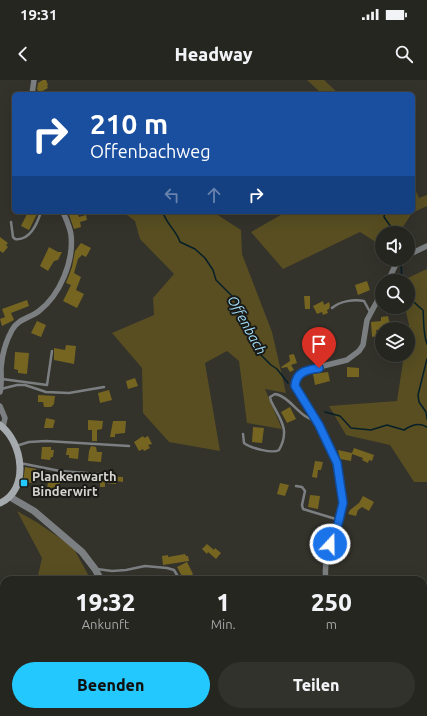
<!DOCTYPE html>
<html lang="de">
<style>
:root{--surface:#262620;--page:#32322d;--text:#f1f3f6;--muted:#a4a5a5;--line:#42433e;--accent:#23c9fe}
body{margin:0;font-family:Ubuntu,sans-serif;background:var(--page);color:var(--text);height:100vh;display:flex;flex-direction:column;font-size:15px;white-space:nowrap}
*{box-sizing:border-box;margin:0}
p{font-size:13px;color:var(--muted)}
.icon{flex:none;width:22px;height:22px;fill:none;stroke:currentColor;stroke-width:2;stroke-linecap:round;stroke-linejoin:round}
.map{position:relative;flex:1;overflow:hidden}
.panel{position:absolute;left:0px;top:496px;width:427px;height:140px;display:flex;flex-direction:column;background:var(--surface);border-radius:12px 12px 0 0;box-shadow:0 4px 16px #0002,0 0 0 1px var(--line)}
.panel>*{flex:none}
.hud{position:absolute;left:12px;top:12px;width:403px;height:122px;border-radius:6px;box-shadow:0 4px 16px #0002,0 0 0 1px var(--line);background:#1a4fa0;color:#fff;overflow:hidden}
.controls{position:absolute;left:375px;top:146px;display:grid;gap:8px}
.controls a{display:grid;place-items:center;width:40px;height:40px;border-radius:50%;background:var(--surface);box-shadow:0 4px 16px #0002,0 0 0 1px var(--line);font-size:20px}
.pin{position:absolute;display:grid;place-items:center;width:34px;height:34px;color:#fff;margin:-41px -17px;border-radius:50% 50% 50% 0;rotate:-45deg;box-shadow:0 0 4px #0007}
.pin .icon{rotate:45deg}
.me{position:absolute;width:44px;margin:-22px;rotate:21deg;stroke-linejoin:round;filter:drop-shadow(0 0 3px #0008)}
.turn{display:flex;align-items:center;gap:14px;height:84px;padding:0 12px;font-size:18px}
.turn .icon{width:52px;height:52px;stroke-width:2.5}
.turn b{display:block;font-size:28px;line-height:34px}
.lanes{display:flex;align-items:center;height:38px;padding:0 12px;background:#0003;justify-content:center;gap:20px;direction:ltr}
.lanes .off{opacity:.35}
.eta{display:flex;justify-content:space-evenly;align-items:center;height:68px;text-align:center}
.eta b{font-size:24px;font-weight:800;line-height:28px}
.cta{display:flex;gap:8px;margin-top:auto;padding:8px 12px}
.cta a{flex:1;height:46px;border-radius:24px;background:var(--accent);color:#111;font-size:16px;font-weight:800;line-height:46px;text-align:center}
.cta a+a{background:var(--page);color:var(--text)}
.status{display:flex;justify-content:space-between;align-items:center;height:28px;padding:0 20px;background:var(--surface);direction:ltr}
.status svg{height:11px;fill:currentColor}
header{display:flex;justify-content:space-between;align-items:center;height:52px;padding:0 12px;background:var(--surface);font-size:18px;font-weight:800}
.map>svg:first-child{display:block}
.green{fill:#584e22}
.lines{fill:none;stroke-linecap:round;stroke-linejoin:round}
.stream{stroke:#061f28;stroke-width:1.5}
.building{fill:#756521}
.path{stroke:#6e6d67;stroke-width:1;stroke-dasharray:2 2;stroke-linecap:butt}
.service{stroke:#7b7f81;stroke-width:2.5}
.minor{stroke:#7b7f81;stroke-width:5.5}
.tertiary{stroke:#7b7f81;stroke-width:7}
.secondary{stroke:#a4aaad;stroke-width:7}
.route-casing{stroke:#114b97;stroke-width:10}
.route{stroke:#1a73e8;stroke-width:7}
.poi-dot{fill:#23c9fe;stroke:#1a1a17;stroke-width:1.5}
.labels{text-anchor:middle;stroke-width:4;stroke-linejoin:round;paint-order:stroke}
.poi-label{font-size:13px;font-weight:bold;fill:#d5d4d0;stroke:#1a1a17;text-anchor:start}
.water-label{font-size:14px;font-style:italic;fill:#a0ddf7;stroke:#1a1a17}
</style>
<div class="status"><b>19:31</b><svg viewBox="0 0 49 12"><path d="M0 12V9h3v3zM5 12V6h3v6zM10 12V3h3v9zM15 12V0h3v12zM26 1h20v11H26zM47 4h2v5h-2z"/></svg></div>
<header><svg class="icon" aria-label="back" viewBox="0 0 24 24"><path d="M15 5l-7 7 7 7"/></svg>Headway<svg class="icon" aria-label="search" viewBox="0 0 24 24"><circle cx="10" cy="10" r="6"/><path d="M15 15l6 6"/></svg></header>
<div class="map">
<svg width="427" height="636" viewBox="0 0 427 636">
<rect width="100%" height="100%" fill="#33322b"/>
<!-- green -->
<g class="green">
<polygon points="307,0 324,0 339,14 322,14"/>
<polygon points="413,104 419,118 427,115 427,126 412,133 399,153 382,153 382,166 360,152 283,189 251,152 286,132 413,132"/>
<polygon points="123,132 213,132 241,150 242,174 272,252 286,313 265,309 282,349 247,343 239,281 227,271 205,283 220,371 169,362 143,333 142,288 112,253 154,235 153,218 174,194 140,159 135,141"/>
<polygon points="427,189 427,402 414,402 390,365 346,355 329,326 397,321 404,275 408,275 409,245 405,227 408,227 408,201 401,201"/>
<polygon points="17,431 38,443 73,467 91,500 37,500 42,478"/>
<polygon points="0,589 4,591 4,632 203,632 207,636 0,636"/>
</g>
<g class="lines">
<!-- stream -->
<g class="stream">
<path d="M163,132C166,144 177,151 180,162L195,169L205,178L213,190L216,200L234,218L240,233L247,241L255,255L261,275L271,285L277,289L288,303"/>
<polyline points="385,132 384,137 391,147 392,153"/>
<polyline points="401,183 402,201"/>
<path d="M408,217C414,221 417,226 423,230C424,242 423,253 427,264"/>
<polyline points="427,279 418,315 419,322 426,332 427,339"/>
<path d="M325,332L340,336L351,348L371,350L387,345L404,350C412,345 418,342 427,347"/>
<polyline points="193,632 198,636"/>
</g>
</g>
<!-- building -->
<g class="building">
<polygon points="43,0 46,0 48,5 47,6 48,8 39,13 37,9 38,3"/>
<polygon points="28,132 38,132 29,150 21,146"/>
<polygon points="68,132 77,132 79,137 86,135 87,140 80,142 81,147 74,149"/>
<polygon points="0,157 8,163 6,165 8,167 3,173 0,171"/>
<polygon points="81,163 91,168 86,177 82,175 78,179 74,193 81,197 76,210 84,214 77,228 63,221 71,205 66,203 72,187 75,171"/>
<polygon points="49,167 58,172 62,172 58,180 54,181 48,191 40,186"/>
<polygon points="367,201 370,210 358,215 355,205"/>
<polygon points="304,216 310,216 310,229 305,229"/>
<polygon points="27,220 29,226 11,233 14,240 2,246 0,239 5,237 2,229"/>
<polygon points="323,221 324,225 329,222 330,226 329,229 327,230 328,233 323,235 322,232 317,234 313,226"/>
<polygon points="388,236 391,249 376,250 377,256 372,257 371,242 381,241 381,237"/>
<polygon points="37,241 46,245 41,257 31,253"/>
<polygon points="66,265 76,266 74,284 54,280 54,268 65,270"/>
<polygon points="15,272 29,273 27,294 18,293 18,290 14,289"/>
<polygon points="294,274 297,283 291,285 294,290 290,292 287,287 282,288 281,287 290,281 289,275"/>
<polygon points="347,287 359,288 359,297 347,297"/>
<polygon points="328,292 330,301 315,305 313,294"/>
<polygon points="135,298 138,306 128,309 126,301"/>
<polygon points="109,310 112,320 100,323 98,313"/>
<polygon points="38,315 55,316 54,324 51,327 44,327 43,322 38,322"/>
<polygon points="290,327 296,339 287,343 281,332"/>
<polygon points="46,338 55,340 53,348 44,348"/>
<polygon points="88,340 103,341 102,349 97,350 97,361 92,361 92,350 88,350"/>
<polygon points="113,341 126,341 125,353 115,354 115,357 110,357"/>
<polygon points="253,347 264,348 262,363 252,362"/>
<polygon points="143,356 144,358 148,356 152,364 148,365 150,368 144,371 143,369 139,371 134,362"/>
<polygon points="91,366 96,367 97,372 102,372 101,382 88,381 89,371"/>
<polygon points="42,367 51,367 51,370 54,370 53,377 51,377 50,380 41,379"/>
<polygon points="67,368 79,368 78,379 69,378 69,375 66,375"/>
<polygon points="354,368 374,375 372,381 369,380 368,383 362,380 363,378 352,374 351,381 340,379 338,370 352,373"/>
<polygon points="315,381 323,382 321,390 318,390 317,398 312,397"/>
<polygon points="25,387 36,389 36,391 34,391 32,403 23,402"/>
<polygon points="53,393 61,394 59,411 56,411 56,415 49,414 50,410 47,410 48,401 52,401"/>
<polygon points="105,396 123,397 123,402 116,401 116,404 105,403 105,407 100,407 100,401 104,401"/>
<polygon points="280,403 289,405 285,416 277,414"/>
<polygon points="310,415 320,416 318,429 308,427"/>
<polygon points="363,416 374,422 369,431 362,427 358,430 356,436 348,434 350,430 359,423"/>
<polygon points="207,464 214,470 215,468 221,473 216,479 208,472 207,474 202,469"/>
<polygon points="185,474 186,476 188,476 189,481 163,485 162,476 168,475 168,477"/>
<polygon points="187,482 193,494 191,496 193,500 184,500 177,487"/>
</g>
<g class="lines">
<!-- path -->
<polyline class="path" points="138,636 138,632"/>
<!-- service -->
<g class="service">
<path d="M11,142L13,157L15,159C30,161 37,144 41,132"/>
<path d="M332,228C340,221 354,219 364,221L370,232"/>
<polyline points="2,299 47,305 52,271"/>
<polyline points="1,309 17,305 25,305 46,312 69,313 104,307"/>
<path d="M243,354L244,363C250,368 273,374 279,370C291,349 279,338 271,321L270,317L275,314C290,316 301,340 316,340"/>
<polyline points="16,366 29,362 46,361 129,366"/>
<polyline points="20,383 60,391 100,394"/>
<polyline points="296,406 302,407 305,411 302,425 303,429 339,440"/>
<polyline points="97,489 112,491 126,490 145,486 167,488 174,490 180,500"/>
</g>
<!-- minor -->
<g class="minor">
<polyline points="32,14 34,0"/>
<polyline points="408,175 427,166"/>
<polyline points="388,201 395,186 402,179"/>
<path d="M0,312C2,304 1,296 1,288C2,275 6,261 12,250C18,239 30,238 39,231C60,215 74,181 71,155C70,147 66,139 63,132"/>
<polyline points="0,326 5,338 3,347"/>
<path d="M326,500C322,475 338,453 342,429C345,415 341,394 336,381C331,367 324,353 316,340C310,330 298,318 295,306C294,300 298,294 303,291L347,280L359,271L363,265L367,240L382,212"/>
</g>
<!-- tertiary -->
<g class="tertiary">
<polyline points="10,417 34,431 82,472 95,489 101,500"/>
<polyline points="423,550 427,550"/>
</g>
<!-- secondary -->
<path class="secondary" d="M0,345C23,362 30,410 0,423"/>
</g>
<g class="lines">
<defs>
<path id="route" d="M319,288C308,290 296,291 295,306L319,345L337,383L343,423L338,444L330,464"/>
</defs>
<!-- route casing -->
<use href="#route" class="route-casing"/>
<!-- route -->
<use href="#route" class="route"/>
</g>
<!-- markers -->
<rect class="poi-dot" x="20" y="399" width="8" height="8" rx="2"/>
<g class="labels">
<!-- poi labels -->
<g class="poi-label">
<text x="32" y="401">Plankenwarth<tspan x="32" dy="15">Binderwirt</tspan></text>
</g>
<!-- water labels -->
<g class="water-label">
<text transform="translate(247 245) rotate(61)" y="5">Offenbach</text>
</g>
</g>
</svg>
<div class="controls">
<a><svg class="icon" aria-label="sound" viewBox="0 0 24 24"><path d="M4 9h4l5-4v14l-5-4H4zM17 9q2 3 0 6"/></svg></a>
<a><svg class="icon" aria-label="search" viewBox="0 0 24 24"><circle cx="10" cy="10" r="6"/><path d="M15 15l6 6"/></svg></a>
<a><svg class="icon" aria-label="layers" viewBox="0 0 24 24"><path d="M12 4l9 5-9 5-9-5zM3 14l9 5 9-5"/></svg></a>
</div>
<div class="pin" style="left:319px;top:288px;background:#d93025"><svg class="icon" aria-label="arrive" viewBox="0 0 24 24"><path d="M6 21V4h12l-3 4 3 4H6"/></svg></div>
<svg class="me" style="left:330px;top:464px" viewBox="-20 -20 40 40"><circle r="17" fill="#1a73e8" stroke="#fff" stroke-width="3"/><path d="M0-11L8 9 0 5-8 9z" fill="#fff"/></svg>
<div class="hud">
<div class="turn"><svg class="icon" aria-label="right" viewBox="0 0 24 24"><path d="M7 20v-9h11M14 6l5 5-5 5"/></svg><div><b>210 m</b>Offenbachweg</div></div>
<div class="lanes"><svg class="icon off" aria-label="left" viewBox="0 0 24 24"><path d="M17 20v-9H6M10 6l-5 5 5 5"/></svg><svg class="icon off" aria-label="ahead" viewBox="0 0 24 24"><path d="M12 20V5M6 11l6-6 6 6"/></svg><svg class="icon" aria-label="right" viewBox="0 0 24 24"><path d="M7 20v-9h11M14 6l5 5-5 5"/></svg></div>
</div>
<section class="panel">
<div class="eta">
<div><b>19:32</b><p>Ankunft</p></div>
<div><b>1</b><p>Min.</p></div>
<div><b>250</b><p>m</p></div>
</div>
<div class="cta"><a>Beenden</a><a>Teilen</a></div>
</section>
</div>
